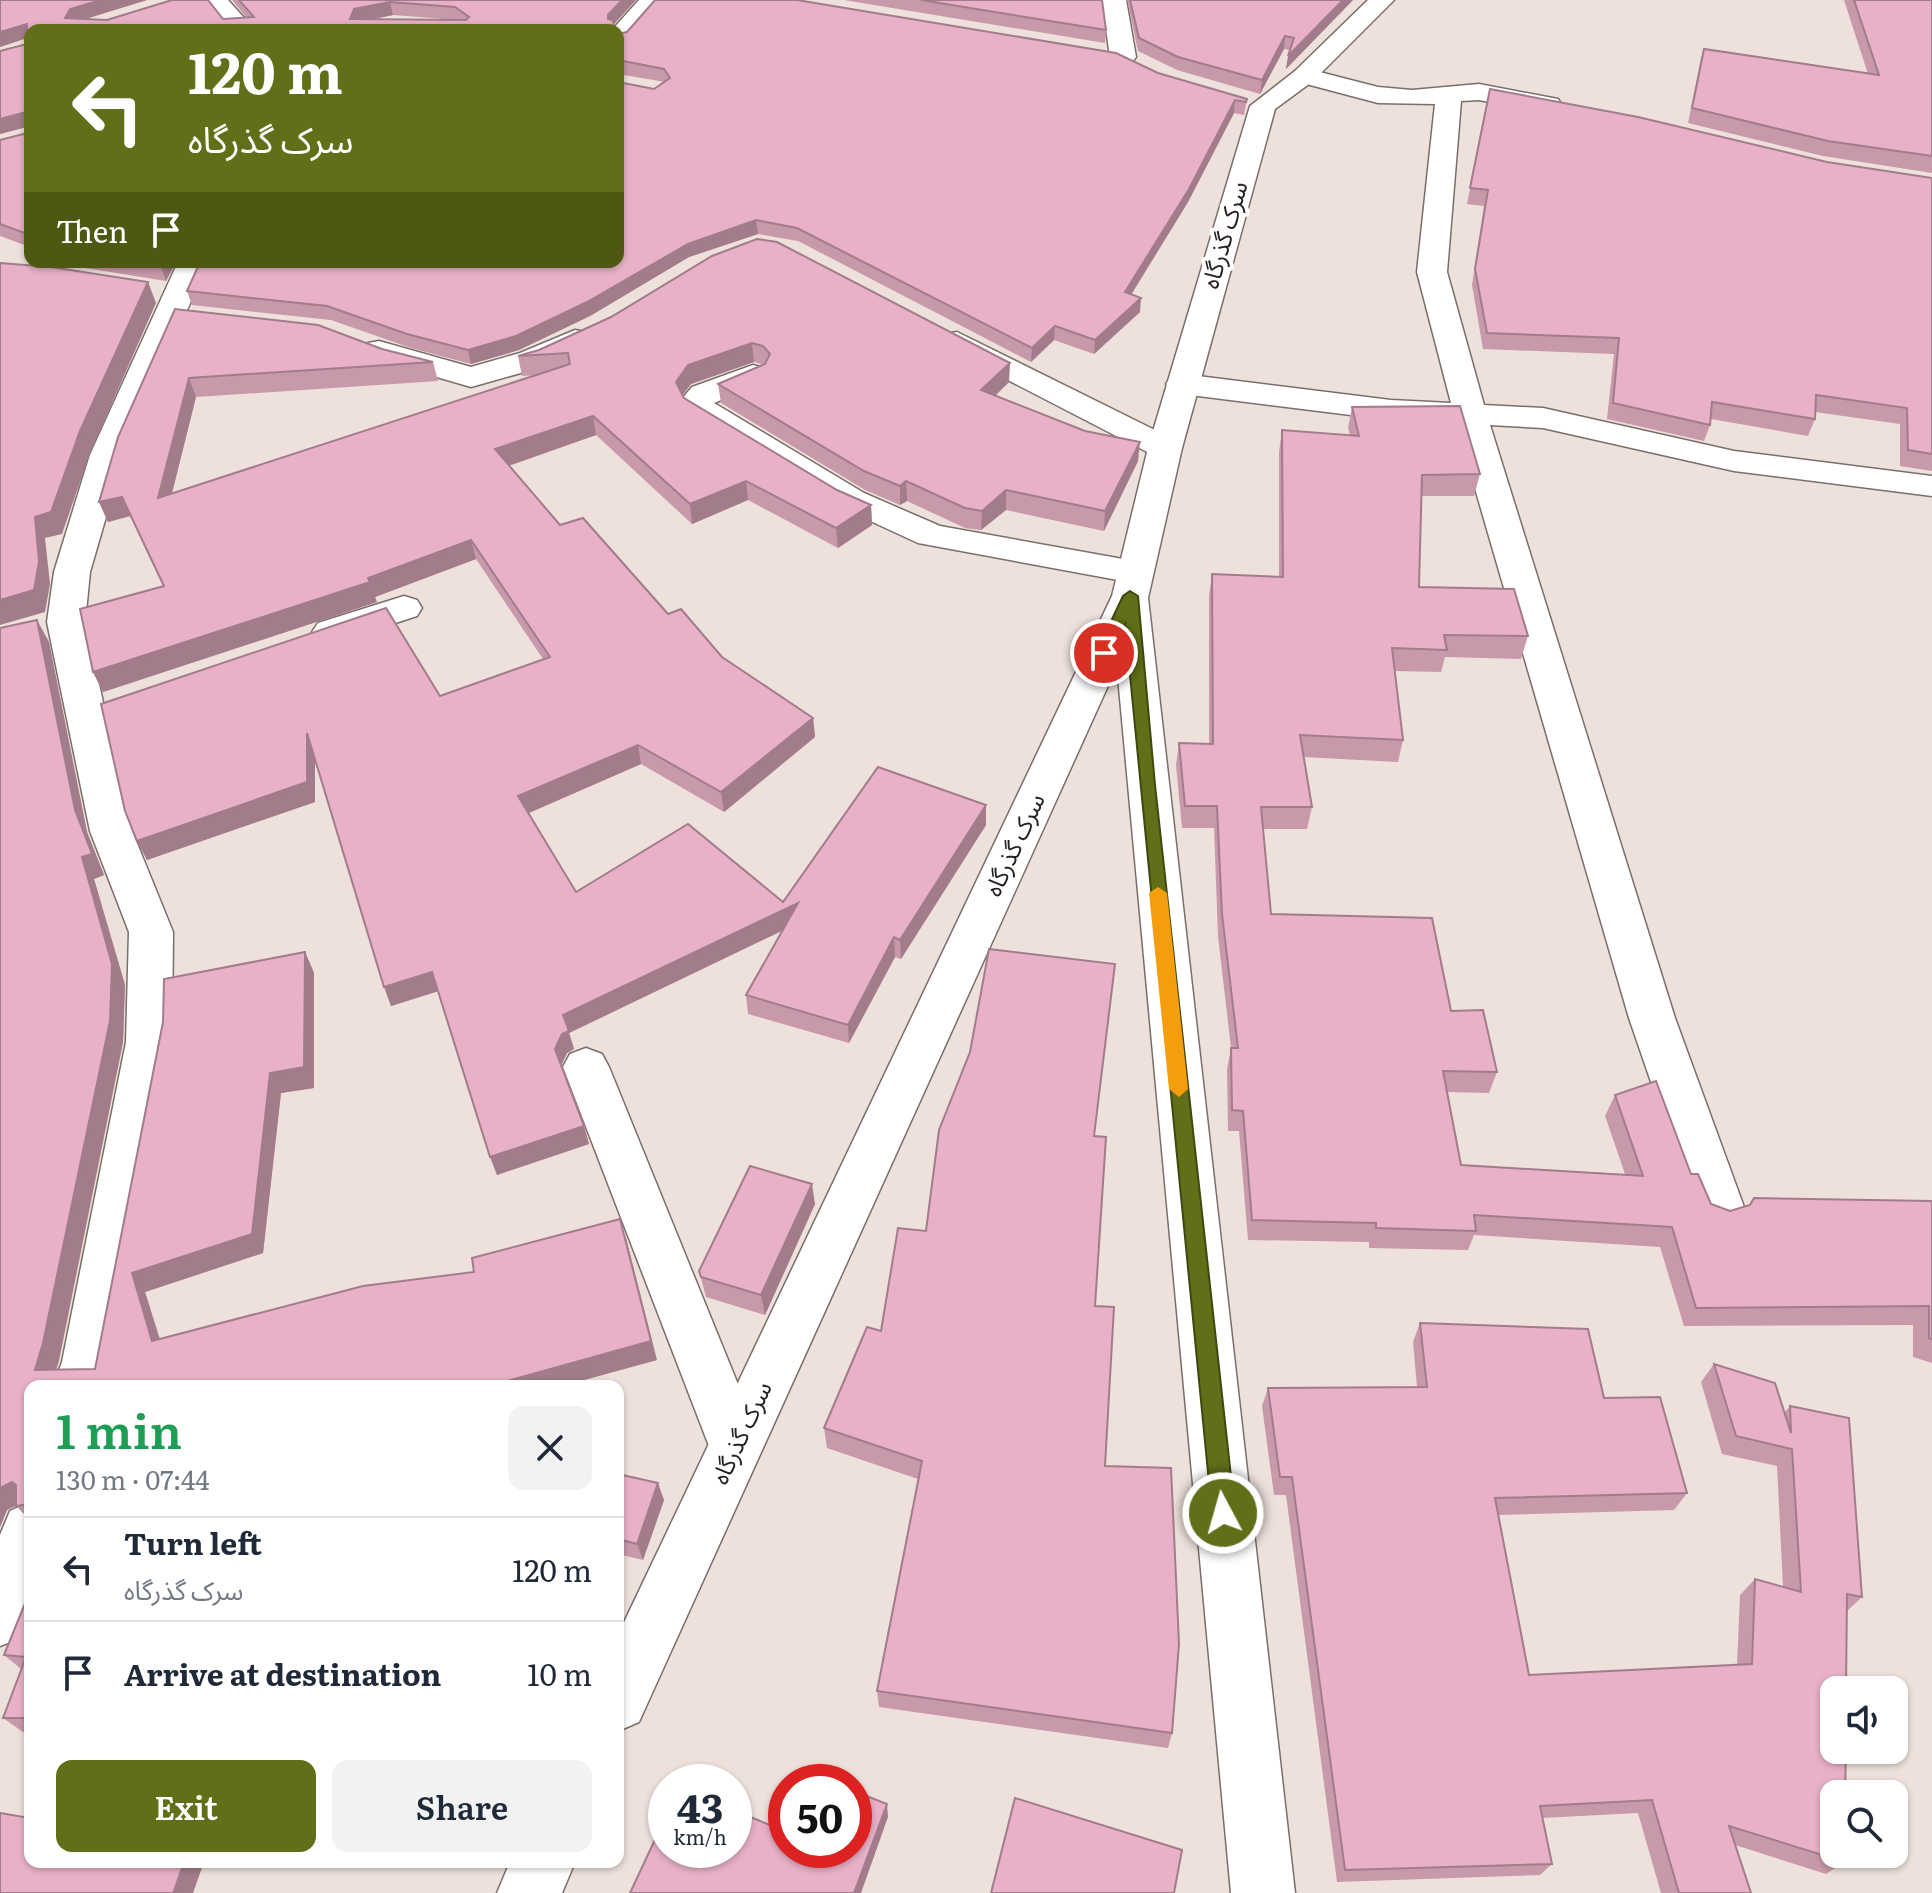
<!DOCTYPE html>
<meta charset="utf-8">
<style>
:root{--surface:#fff;--page:#f2f2f3;--text:#1f2937;--muted:#747a83;--line:#e0e1e3;--accent:#626e18}
body{margin:0;font-family:Literata,"Noto Sans Arabic",serif;background:var(--page);color:var(--text);height:100vh;display:flex;flex-direction:column;font-size:30px;white-space:nowrap}
*{box-sizing:border-box;margin:0}
p{font-size:26px;color:var(--muted)}
.icon{flex:none;width:44px;height:44px;fill:none;stroke:currentColor;stroke-width:2;stroke-linecap:round;stroke-linejoin:round}
.map{position:relative;flex:1;overflow:hidden}
.sheet{position:absolute;left:24px;top:1380px;width:600px;height:488px;display:flex;flex-direction:column;background:var(--surface);border-radius:16px;box-shadow:0 2px 6px #0004}
.sheet>*{flex:none}
.banner{position:absolute;left:24px;top:24px;width:600px;height:244px;border-radius:16px;box-shadow:0 2px 6px #0004;background:#626e18;color:#fff;overflow:hidden}
.fabs{position:absolute;left:1820px;top:1676px;display:grid;gap:16px}
.fabs a{display:grid;place-items:center;width:88px;height:88px;border-radius:16px;background:var(--surface);box-shadow:0 2px 6px #0004;font-size:40px}
.speed{position:absolute;left:648px;top:1764px;display:flex;gap:16px;font-size:40px;font-weight:700;text-align:center}
.speed>*{display:grid;place-content:center;width:104px;height:104px;border-radius:50%;background:var(--surface);box-shadow:0 2px 6px #0004;line-height:1}
.speed small{font-size:20px;font-weight:400}
.speed .limit{border:12px solid #d22;background:#fff;color:#111}
.pin{position:absolute;display:grid;place-items:center;width:68px;height:68px;color:#fff;margin:-34px;border:4px solid #fff;border-radius:50%;box-shadow:0 2px 8px #0007}
.me{position:absolute;width:88px;margin:-44px;rotate:354deg;stroke-linejoin:round;filter:drop-shadow(0 0 6px #0008)}
.turn{display:flex;align-items:center;gap:28px;height:168px;padding:0 32px;font-size:36px}
.turn .icon{width:104px;height:104px;stroke-width:2.5}
.turn b{display:block;font-size:56px;line-height:68px}
.then{display:flex;align-items:center;height:76px;padding:0 32px;background:#0003;gap:16px;font-size:30px}
.round{display:grid;place-items:center;flex:none;width:84px;height:84px;border-radius:16px;background:var(--page)}
.summary{display:flex;align-items:center;justify-content:space-between;height:136px;padding:0 32px}
h1{font-size:48px;font-weight:600;line-height:60px;color:#1e9e55}
.primary-button{display:flex;gap:16px;margin-top:auto;padding:16px 32px}
.primary-button a{flex:1;height:92px;border-radius:16px;background:var(--accent);color:#fff;font-size:32px;font-weight:600;line-height:92px;text-align:center}
.primary-button a+a{background:var(--page);color:var(--text)}
ul{padding:0;list-style:none}
li{display:flex;align-items:center;gap:24px;height:104px;padding:0 32px;border-top:2px solid var(--line)}
li div{flex:1}
li b{display:block;font-size:30px}
li em{font-style:normal}
.map>svg:first-child{display:block}
.lines{fill:none;stroke-linecap:round;stroke-linejoin:round}
.street-casing{stroke:#7a6e6a;stroke-width:3}
.secondary-casing{stroke:#7a6e6a;stroke-width:3}
.street{fill:#fff;fill-rule:evenodd}
.secondary{fill:#fff;fill-rule:evenodd}
.wall{fill:#c898ab;fill-rule:evenodd}
.shaded-wall{fill:#a27c8b}
.building{fill:#e8b1c7;stroke:#a27c8b;stroke-width:2;fill-rule:evenodd}
.route{fill:#626e18;stroke:#404810;stroke-width:2}
.slow{fill:#f59e0b}
.labels{text-anchor:middle;stroke-width:8;stroke-linejoin:round;paint-order:stroke}
.street-label{font-size:24px;fill:#262120;stroke:#fff}
</style>
<div class="map">
<svg width="1932" height="1893" viewBox="0 0 1932 1893">
<rect width="100%" height="100%" fill="#eee1dc"/>
<g class="lines">
<defs>
<g id="street">
<polygon points="202,0 228,0 255,30 229,30"/>
<polygon points="639,0 664,0 627,43 618,45 618,30 612,30"/>
<polygon points="1102,0 1126,0 1136,57 1132,62 1123,65 1110,57"/>
<polygon points="1304,68 1378,87 1412,90 1479,84 1558,99 1562,105 1558,111 1549,113 1479,100 1461,101 1447,272 1484,405 1543,408 1734,451 1932,476 1932,496 1734,471 1543,428 1490,425 1675,1018 1744,1207 1736,1222 1719,1228 1702,1222 1694,1207 1629,1018 1456,423 1391,420 1182,394 1171,391 1166,384 1171,377 1182,374 1391,400 1451,403 1417,272 1435,104 1378,103 1295,81 1291,76 1295,71"/>
<polygon points="178,262 208,262 124,455 90,572 85,622 132,831 173,932 172,1042 114,1362 107,1386 53,1386 62,1362 126,1042 129,932 90,831 47,622 54,572 90,455"/>
<polygon points="575,330 586,332 591,339 586,346 542,367 471,387 368,357 363,350 368,343 379,341 471,367 520,353"/>
<polygon points="957,332 1177,441 1182,448 1177,455 1165,458 1153,455 946,348 941,341 946,334"/>
<polygon points="753,365 764,368 769,375 764,382 714,403 864,493 940,526 1134,561 1147,564 1152,572 1147,580 1134,583 918,543 840,507 688,415 681,400 692,387"/>
<polygon points="404,596 417,600 422,608 417,616 331,644 318,641 312,632 318,623"/>
<polygon points="586,1048 602,1054 609,1067 763,1446 755,1464 736,1472 717,1464 709,1446 563,1067 570,1054"/>
<polygon points="30,1502 30,1614 21,1638 0,1646 0,1535 10,1511"/>
</g>
<g id="secondary">
<polygon points="1368,0 1394,0 1313,81 1275,109 1182,448 1148,598 1295,1893 1231,1893 1117,666 639,1722 618,1731 618,1635 1112,596 1148,448 1250,106 1295,71"/>
<polygon points="510,1862 575,1862 562,1893 497,1893"/>
</g>
</defs>
<!-- street casing -->
<use href="#street" class="street-casing"/>
<!-- secondary casing -->
<use href="#secondary" class="secondary-casing"/>
<!-- street -->
<use href="#street" class="street"/>
<!-- secondary -->
<use href="#secondary" class="secondary"/>
</g>
<!-- wall -->
<g class="wall">
<path d="M0,0H147L86,19L107,20L223,19L247,18L232,0H636L614,24L615,30H30V247L0,236V140L27,133V127L0,134L27,44V38L0,47ZM393,15L457,20H370Z"/>
<polygon points="844,0 1102,0 1106,30 1105,43"/>
<polygon points="1127,0 1353,0 1286,69 1290,50 1284,49 1260,94 1177,70 1138,51"/>
<polygon points="1844,0 1932,0 1932,173 1823,156 1688,123 1700,63 1704,49 1868,74"/>
<polygon points="618,34 1158,73 1247,99 1244,115 1234,113 1188,202 1131,295 1140,312 1094,354 1054,340 1031,362 798,241 758,234 689,257 590,316 519,350 471,364 411,348 331,320 192,305 187,291 654,89 665,82 618,74"/>
<polygon points="1490,89 1827,162 1932,178 1932,471 1900,466 1900,424 1815,412 1815,419 1808,436 1711,419 1710,425 1704,441 1607,419 1614,354 1483,349 1472,285 1484,206 1467,204"/>
<polygon points="70,262 176,262 166,281 85,268"/>
<polygon points="175,309 382,349 433,362 438,381 196,397 172,493 539,375 522,376 518,356 539,350 611,317 1009,382 995,396 1138,461 1104,531 1006,510 981,530 965,528 907,501 900,505 865,490 721,403 718,384 764,365 754,362 691,384 682,396 684,398 837,490 871,505 872,525 838,548 748,500 692,524 596,435 509,466 560,525 722,657 813,718 815,737 724,812 641,764 529,813 576,892 783,902 986,825 901,959 895,957 849,1043 748,1014 746,995 782,931 569,1033 574,1049 567,1053 561,1066 584,1126 589,1144 497,1175 438,991 391,1006 315,759 315,802 147,860 137,841 440,696 543,659 476,559 375,597 377,602 103,692 93,672 163,586 130,516 108,522 99,502"/>
<polygon points="1352,407 1480,474 1474,496 1422,496 1419,587 1528,636 1521,659 1445,657 1441,672 1395,671 1403,740 1398,762 1303,757 1312,807 1307,829 1263,829 1271,914 1451,1011 1497,1072 1489,1093 1447,1092 1461,1165 1625,1174 1605,1116 1615,1095 1691,1174 1711,1204 1730,1211 1932,1201 1932,1363 1913,1357 1913,1325 1684,1326 1660,1247 1474,1235 1468,1250 1369,1248 1369,1242 1248,1240 1239,1131 1228,1131 1227,1069 1231,1048 1218,936 1214,828 1182,828 1176,765 1179,743 1209,744 1209,596 1212,574 1279,577 1279,452 1282,430 1350,435 1348,428"/>
<polygon points="0,628 49,642 87,832 104,875 94,879 125,985 123,1042 56,1369 95,1369 305,952 314,973 314,1088 281,1093 263,1253 145,1292 160,1339 657,1360 562,1386 30,1386 30,1520 16,1506 7,1510 0,1527"/>
<polygon points="970,1052 1094,1136 1095,1306 1105,1466 1172,1733 1168,1748 879,1707 877,1691 918,1479 827,1448 824,1428 881,1331 926,1231"/>
<polygon points="815,1204 765,1315 706,1297 699,1271"/>
<polygon points="1420,1323 1604,1398 1687,1493 1674,1510 1498,1515 1529,1675 1737,1665 1740,1595 1755,1579 1783,1587 1777,1466 1722,1454 1701,1382 1714,1364 1785,1412 1790,1406 1862,1597 1847,1611 1845,1862 1826,1874 1735,1845 1751,1893 1661,1893 1638,1813 1542,1818 1552,1864 1540,1875 1337,1882 1286,1495 1274,1495 1262,1406 1268,1388 1417,1387 1413,1342"/>
<polygon points="618,1474 664,1500 643,1560 618,1554"/>
<polygon points="30,1596 30,1732 23,1732 3,1718 21,1669 4,1655"/>
</g>
<!-- shaded-wall -->
<g class="shaded-wall">
<polygon points="101,0 147,0 75,22 65,18 70,9"/>
<polygon points="622,0 636,0 614,24 614,30 610,28 608,15"/>
<polygon points="1343,0 1353,0 1286,69 1288,56"/>
<polygon points="390,2 393,15 357,22 350,19 354,9"/>
<polygon points="27,24 30,37 0,47 0,32"/>
<polygon points="1285,36 1284,49 1260,94 1262,80"/>
<polygon points="1235,100 1234,113 1188,202 1124,306 1125,292"/>
<polygon points="26,112 30,126 0,134 0,119"/>
<polygon points="756,220 758,234 689,257 590,316 519,350 471,364 468,350 688,244"/>
<polygon points="164,262 176,262 166,281 161,267"/>
<polygon points="148,282 156,303 90,453 62,534 45,538 50,584 45,612 0,625 0,600 35,517 80,431"/>
<polygon points="1141,298 1140,312 1094,354 1095,340"/>
<polygon points="1055,326 1054,340 1031,362 1032,348"/>
<polygon points="752,343 754,362 691,384 678,401 676,382 688,365"/>
<polygon points="1010,363 1009,382 981,409 981,390"/>
<polygon points="189,378 196,397 166,517 158,498"/>
<polygon points="593,416 596,435 499,469 495,449"/>
<polygon points="1140,442 1138,461 1104,531 1105,511"/>
<polygon points="746,481 748,500 692,524 690,504"/>
<polygon points="906,481 907,501 900,505 900,486"/>
<polygon points="1006,490 1006,510 981,530 982,511"/>
<polygon points="122,497 130,516 108,522 99,502"/>
<polygon points="871,505 872,525 838,548 836,528"/>
<polygon points="471,540 476,559 375,597 377,602 103,692 93,672 368,578"/>
<polygon points="37,620 49,642 87,832 104,875 94,879 125,985 123,1042 59,1361 51,1386 35,1370 82,857 75,810"/>
<polygon points="813,718 815,737 724,812 721,792"/>
<polygon points="307,733 315,753 315,802 147,860 137,841"/>
<polygon points="638,745 641,764 524,815 518,796"/>
<polygon points="986,805 986,825 901,959 900,940"/>
<polygon points="798,903 800,922 569,1033 574,1049 567,1053 560,1068 555,1049 563,1015"/>
<polygon points="894,937 895,957 849,1043 848,1025"/>
<polygon points="305,952 314,973 314,1088 281,1093 263,1253 145,1292 166,1360 152,1341 132,1273 270,1073"/>
<polygon points="432,972 439,991 391,1006 384,987"/>
<polygon points="584,1126 589,1144 497,1175 490,1157"/>
<polygon points="812,1184 815,1204 765,1315 761,1295"/>
<polygon points="626,1238 657,1360 562,1386 489,1386"/>
<polygon points="12,1482 29,1499 7,1510 0,1527 0,1488"/>
<polygon points="658,1483 664,1500 643,1560 637,1544"/>
<polygon points="887,1804 888,1817 861,1893 854,1893"/>
<polygon points="184,1862 204,1862 193,1893 177,1893 174,1891"/>
</g>
<!-- building -->
<g class="building">
<path d="M0,0H101L70,9L65,18L107,20L172,0H208L223,19L254,17L239,0H622L608,15V19L613,20L614,30H30V235L0,224V140L27,133L26,112L0,119V51L27,44V24L0,32ZM390,2L455,7L469,17L466,20L350,19L354,9Z"/>
<polygon points="655,0 797,0 1116,53 1158,73 1247,99 1246,102 1235,100 1189,189 1125,292 1141,298 1095,340 1055,326 1032,348 797,228 756,220 688,244 587,302 516,336 468,350 407,334 327,306 187,291 200,262 618,262 618,82 654,89 670,78 664,69 618,60 618,34 627,32"/>
<polygon points="921,0 1102,0 1106,30"/>
<polygon points="1130,0 1343,0 1288,56 1294,38 1285,36 1262,80 1178,57 1139,38"/>
<polygon points="1854,0 1932,0 1932,156 1828,141 1692,108 1704,49 1879,75"/>
<polygon points="1490,89 1638,117 1827,162 1932,178 1932,454 1908,450 1907,408 1816,395 1815,419 1712,402 1710,425 1613,403 1619,338 1487,333 1475,269 1488,190 1470,188"/>
<polygon points="757,239 777,242 1010,363 981,390 1085,431 1140,442 1105,511 1006,490 982,511 965,508 906,481 900,486 864,471 718,384 765,364 770,354 763,346 752,343 688,365 676,382 684,398 837,490 871,505 836,528 746,481 690,504 593,416 495,449 560,525 583,518 668,614 681,609 722,657 813,718 721,792 638,745 518,796 576,892 688,824 783,902 878,767 986,805 900,940 894,937 848,1025 746,995 798,903 563,1015 569,1031 562,1034 555,1049 584,1126 490,1157 432,972 384,987 307,733 307,782 137,841 125,811 101,704 386,608 440,696 550,657 471,540 368,578 370,582 93,672 80,609 164,586 122,497 99,502 118,437 175,309 318,325 382,349 433,362 189,378 158,498 570,364 568,353 518,356 539,350 611,317 712,256"/>
<polygon points="131,262 164,262 161,267"/>
<polygon points="0,263 51,267 148,282 80,431 51,512 35,517 39,562 34,590 0,600"/>
<polygon points="1460,406 1480,474 1422,475 1419,587 1514,589 1528,636 1444,635 1447,650 1392,648 1403,740 1300,735 1312,807 1261,807 1271,914 1432,918 1451,1011 1483,1010 1497,1072 1443,1071 1461,1165 1643,1176 1615,1095 1656,1081 1691,1174 1698,1174 1711,1204 1730,1211 1750,1205 1754,1198 1932,1201 1932,1339 1929,1338 1929,1306 1696,1308 1672,1227 1474,1215 1476,1231 1376,1228 1376,1223 1252,1220 1243,1111 1232,1110 1231,1048 1238,1048 1222,914 1217,806 1185,806 1179,743 1213,744 1212,574 1283,577 1282,430 1359,436 1352,407"/>
<polygon points="37,620 75,810 92,854 82,857 112,964 110,1021 43,1343 35,1370 95,1369 163,1022 164,979 305,952 304,1067 270,1073 252,1234 132,1273 152,1341 363,1286 474,1272 472,1258 620,1219 651,1341 489,1386 340,1386 342,1383 320,1386 30,1386 30,1504 16,1506 16,1485 12,1482 0,1488 0,628"/>
<polygon points="989,949 1115,964 1094,1136 1106,1137 1095,1306 1114,1307 1105,1466 1171,1468 1179,1644 1172,1733 877,1691 922,1461 824,1428 867,1327 881,1331 898,1228 926,1231 939,1130 970,1052"/>
<polygon points="750,1166 812,1184 761,1295 701,1277 699,1271"/>
<polygon points="1420,1323 1588,1329 1604,1398 1660,1397 1687,1493 1495,1498 1529,1675 1752,1664 1755,1579 1801,1592 1792,1449 1736,1436 1714,1364 1775,1383 1791,1433 1790,1406 1849,1418 1862,1597 1847,1594 1846,1690 1834,1690 1834,1750 1846,1750 1845,1794 1834,1794 1834,1854 1845,1854 1845,1862 1729,1826 1751,1893 1679,1893 1652,1800 1540,1806 1552,1864 1345,1870 1292,1477 1280,1477 1268,1388 1427,1387"/>
<polygon points="618,1474 658,1483 637,1544 618,1539"/>
<polygon points="28,1596 30,1596 30,1718 3,1718 26,1657 4,1655"/>
<polygon points="807,1772 831,1782 803,1782"/>
<polygon points="854,1791 887,1804 854,1893 630,1893 666,1816 666,1850 734,1850 734,1810 784,1831 786,1825 786,1850 854,1850"/>
<polygon points="1015,1798 1182,1850 1174,1893 991,1893"/>
<polygon points="0,1813 30,1818 30,1862 184,1862 174,1891 183,1893 0,1893"/>
</g>
<!-- route -->
<polygon class="route" points="1130,591 1138,596 1155,785 1235,1513 1231,1521 1223,1524 1215,1521 1212,1513 1125,624 1110,656 1098,656 1096,653 1123,596"/>
<!-- slow -->
<polygon class="slow" points="1158,887 1167,893 1188,1089 1179,1097 1169,1089 1149,893"/>
<g class="labels">
<!-- street labels -->
<g class="street-label">
<text transform="translate(1225 235) rotate(-74)" y="8">سرک گذرگاه</text>
<text transform="translate(1015 845) rotate(-65)" y="8">سرک گذرگاه</text>
<text transform="translate(742 1433) rotate(-65)" y="8">سرک گذرگاه</text>
</g>
</g>
</svg>
<div class="fabs">
<a><svg class="icon" aria-label="sound" viewBox="0 0 24 24"><path d="M4 9h4l5-4v14l-5-4H4zM17 9q2 3 0 6"/></svg></a>
<a><svg class="icon" aria-label="search" viewBox="0 0 24 24"><circle cx="10" cy="10" r="6"/><path d="M15 15l6 6"/></svg></a>
</div>
<div class="speed"><div>43<small>km/h</small></div><div class="limit">50</div></div>
<div class="pin" style="left:1104px;top:653px;background:#d93025"><svg class="icon" aria-label="arrive" viewBox="0 0 24 24"><path d="M6 21V4h12l-3 4 3 4H6"/></svg></div>
<svg class="me" style="left:1223px;top:1513px" viewBox="-20 -20 40 40"><circle r="17" fill="#626e18" stroke="#fff" stroke-width="3"/><path d="M0-11L8 9 0 5-8 9z" fill="#fff"/></svg>
<div class="banner">
<div class="turn"><svg class="icon" aria-label="left" viewBox="0 0 24 24"><path d="M17 20v-9H6M10 6l-5 5 5 5"/></svg><div><b>120 m</b>سرک گذرگاه</div></div>
<div class="then">Then<svg class="icon" aria-label="arrive" viewBox="0 0 24 24"><path d="M6 21V4h12l-3 4 3 4H6"/></svg></div>
</div>
<section class="sheet">
<div class="summary"><div><h1>1 min</h1><p>130 m · 07:44</p></div><a class="round"><svg class="icon" aria-label="close" viewBox="0 0 24 24"><path d="M6 6l12 12M18 6L6 18"/></svg></a></div>
<ul>
<li><svg class="icon" aria-label="left" viewBox="0 0 24 24"><path d="M17 20v-9H6M10 6l-5 5 5 5"/></svg><div><b>Turn left</b><p>سرک گذرگاه</p></div><em>120 m</em></li>
<li><svg class="icon" aria-label="arrive" viewBox="0 0 24 24"><path d="M6 21V4h12l-3 4 3 4H6"/></svg><div><b>Arrive at destination</b></div><em>10 m</em></li>
</ul>
<div class="primary-button"><a>Exit</a><a>Share</a></div>
</section>
</div>
